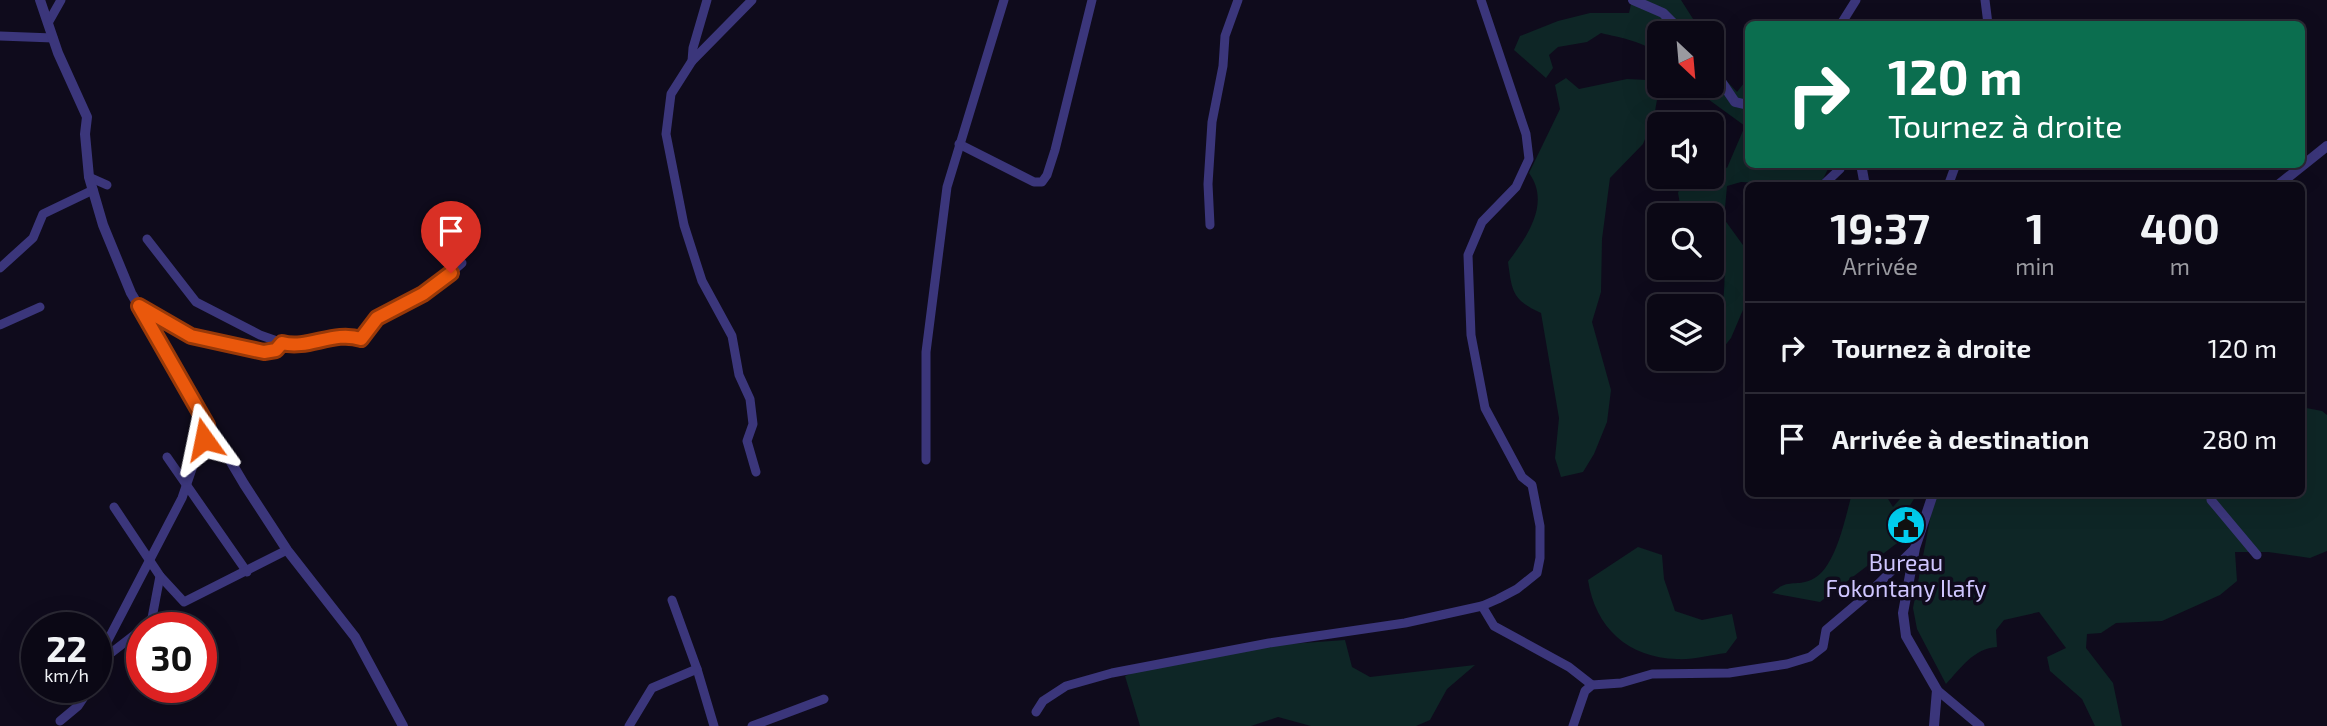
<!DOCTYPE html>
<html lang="fr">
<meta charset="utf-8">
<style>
:root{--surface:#0b0815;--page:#191622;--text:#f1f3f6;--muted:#9a9aa0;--line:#2b2934}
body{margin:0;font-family:"Exo 2",sans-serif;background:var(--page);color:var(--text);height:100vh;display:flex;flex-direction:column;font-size:26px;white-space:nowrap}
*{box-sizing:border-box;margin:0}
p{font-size:23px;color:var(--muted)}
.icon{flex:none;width:38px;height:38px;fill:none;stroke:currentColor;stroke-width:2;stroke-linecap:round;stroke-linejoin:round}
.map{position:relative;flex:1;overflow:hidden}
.details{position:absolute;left:1745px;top:182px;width:560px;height:315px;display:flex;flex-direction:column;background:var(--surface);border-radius:10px;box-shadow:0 7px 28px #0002,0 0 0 2px var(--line)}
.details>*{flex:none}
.banner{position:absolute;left:1745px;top:21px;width:560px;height:147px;border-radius:10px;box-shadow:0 7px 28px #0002,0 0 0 2px var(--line);background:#0b6e4f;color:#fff;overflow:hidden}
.needle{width:46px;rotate:154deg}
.controls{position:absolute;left:1647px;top:21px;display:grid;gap:14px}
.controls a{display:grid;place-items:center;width:77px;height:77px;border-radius:10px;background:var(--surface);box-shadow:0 7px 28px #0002,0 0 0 2px var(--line);font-size:35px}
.speed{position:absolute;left:21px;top:612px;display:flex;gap:14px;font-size:35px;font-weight:700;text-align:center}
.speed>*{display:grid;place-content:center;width:91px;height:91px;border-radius:50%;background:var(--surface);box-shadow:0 7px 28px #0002,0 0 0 2px var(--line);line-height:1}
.speed small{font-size:18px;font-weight:400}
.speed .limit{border:10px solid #d22;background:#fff;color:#111}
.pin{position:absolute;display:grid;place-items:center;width:60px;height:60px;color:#fff;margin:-72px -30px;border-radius:50% 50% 50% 0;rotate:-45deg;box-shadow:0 0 7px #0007}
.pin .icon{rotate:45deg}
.me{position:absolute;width:77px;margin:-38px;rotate:348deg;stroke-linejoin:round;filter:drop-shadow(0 0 5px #0008)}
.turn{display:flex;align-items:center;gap:24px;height:147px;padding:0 28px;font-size:32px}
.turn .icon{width:91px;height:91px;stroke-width:2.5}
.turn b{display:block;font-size:49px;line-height:60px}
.eta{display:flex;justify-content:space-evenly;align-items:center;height:119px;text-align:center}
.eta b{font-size:42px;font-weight:700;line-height:49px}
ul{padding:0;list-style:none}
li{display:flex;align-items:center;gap:21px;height:91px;padding:0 28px;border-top:2px solid var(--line)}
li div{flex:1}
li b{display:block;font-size:26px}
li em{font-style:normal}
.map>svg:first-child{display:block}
.green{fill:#0e2626}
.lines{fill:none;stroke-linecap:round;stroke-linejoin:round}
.minor{stroke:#3b367b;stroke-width:9}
.tertiary{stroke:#3b367b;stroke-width:10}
.route-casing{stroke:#983908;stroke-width:18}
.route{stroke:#ea580c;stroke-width:12}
.labels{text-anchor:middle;stroke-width:7;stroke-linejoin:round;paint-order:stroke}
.poi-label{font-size:23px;fill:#cfc6ff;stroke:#0f0b1c}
</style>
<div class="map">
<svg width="2327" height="726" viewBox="0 0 2327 726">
<rect width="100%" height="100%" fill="#0f0b1c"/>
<!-- green -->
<g class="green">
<path d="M1632,0H1681L1702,33H1659V57C1647,41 1620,38 1601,33L1587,42L1558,47L1549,55L1553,68L1546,78L1514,50L1520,36L1558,21L1590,13H1629Z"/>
<path d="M1712,50L1723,77L1737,92L1748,78V164L1830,165L1823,179L1816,185H1764L1762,183L1741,182L1727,186L1724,219L1748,252V298L1731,338L1719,353L1712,346C1712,335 1718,325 1721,313C1725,294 1725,276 1724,256L1712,257V215H1682L1678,193L1684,177H1712V158L1727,168L1745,126L1690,86H1712Z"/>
<path d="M1566,78L1579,89L1627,79L1647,80L1658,94L1654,117L1643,144L1610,178L1602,239L1601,292L1592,322L1611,390L1607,422L1594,454L1583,472L1561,477L1555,458L1559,418L1541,313C1512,300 1512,291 1508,262C1527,237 1551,203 1529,173L1560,109L1555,85Z"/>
<path d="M2301,407L2322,411L2327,415V551L2310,558L2268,552H2235L2237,581L2220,595L2162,621L2116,623L2101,633L2087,634L2086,648L2113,683L2122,726H2095L2082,699L2050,671L2047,657L2066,648L2039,612L2004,620L1996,630L1997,647C1974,648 1960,669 1946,684L1917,629L1913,608L1935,494H2301Z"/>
<path d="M1852,494H1885L1893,507L1900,499L1901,494H1917L1896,528L1905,537L1820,602L1772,593C1788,578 1794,587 1811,580C1836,570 1845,517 1852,494Z"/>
<path d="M1638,547L1662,555L1664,579L1675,611L1702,620L1732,614L1737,638L1726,653C1710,655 1692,660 1677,659C1628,658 1595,627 1588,580Z"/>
<polygon points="1345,640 1352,667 1370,677 1475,665 1447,689 1430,720 1416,726 1311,726 1278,717 1251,726 1140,726 1125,676 1143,669 1275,645"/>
</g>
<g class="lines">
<!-- minor -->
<g class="minor">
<polyline points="707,0 693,48 692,61 671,94 666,134 684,225 702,281 732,336 739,375 750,399 753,424 747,441 756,472"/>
<polyline points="1985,0 1988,24"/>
<polyline points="48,23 61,0"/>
<polyline points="1841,24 1856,0"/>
<polyline points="0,36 53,38"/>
<polyline points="692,61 752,0"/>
<polyline points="959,144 1034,182 1042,182 1047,175 1055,150 1092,0"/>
<polyline points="89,177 107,185"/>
<polyline points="1822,186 1840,169 1841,164"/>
<polyline points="1948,186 1956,164"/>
<polyline points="1210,225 1208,184 1212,122 1223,66 1225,36 1238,0"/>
<polyline points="147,239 196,302 260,335 294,347 351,335 361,339 377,318 439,283 462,263"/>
<polyline points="0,268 33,238 43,214 93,190"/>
<path d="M140,307C156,316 171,327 188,334C207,343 267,361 282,343"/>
<polyline points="0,325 40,307"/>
<polyline points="167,457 247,572"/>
<polyline points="926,460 926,352 947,187 1004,0"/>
<polyline points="2212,494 2211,500 2257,555"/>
<polyline points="114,507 160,576 184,602 287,550"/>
<polyline points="1482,606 1494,626 1569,667 1592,685"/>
<polyline points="142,628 152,618 160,576"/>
<polyline points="96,663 182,498 207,425"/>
<polyline points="98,663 142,629"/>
<polyline points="697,669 714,726"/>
<polyline points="1937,690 1980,726"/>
<polyline points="1036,712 1043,701 1066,686 1112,673 1269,643 1405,623 1482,606 1498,599 1517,589 1537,573 1540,558 1540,526 1532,485 1522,477 1485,408 1471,335 1468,255 1482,222 1516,187 1529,159 1526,134 1481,0"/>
<polyline points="60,721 78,706 90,688"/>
<polyline points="629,726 652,688 697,669 672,600"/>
<polyline points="752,726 824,699"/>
<polyline points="1573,726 1585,691 1592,685 1621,683 1652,674 1729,673 1787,664 1810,657 1823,647 1826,630 1865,597 1915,548"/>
</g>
<!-- tertiary -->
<g class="tertiary">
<polyline points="40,0 58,53 87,117 85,134 89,177 103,225 131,293 244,484 287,550 355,637 403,726"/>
<polyline points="1633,0 1663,13 1683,33"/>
<polyline points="1712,68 1735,102 1748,105"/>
<polyline points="1861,164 1865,186"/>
<polyline points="2277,186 2327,146"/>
<polyline points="1933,494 1915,548 1903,613 1906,636 1937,690 1934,726"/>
</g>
</g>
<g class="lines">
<defs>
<path id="route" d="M204,439L207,425L139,306L191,336L264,352L276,350L282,343C308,350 334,330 361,339L377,318L423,294L451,273"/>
</defs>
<!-- route casing -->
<use href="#route" class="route-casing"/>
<!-- route -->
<use href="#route" class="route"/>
</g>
<!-- icons -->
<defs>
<symbol id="civic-disc" viewBox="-11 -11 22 22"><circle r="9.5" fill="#01cff0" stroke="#0f0b1c"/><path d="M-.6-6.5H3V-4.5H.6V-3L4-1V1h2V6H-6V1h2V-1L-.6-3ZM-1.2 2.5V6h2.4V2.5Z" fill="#111"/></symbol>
</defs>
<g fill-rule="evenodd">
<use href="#civic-disc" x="1884" y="503" width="44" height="44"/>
</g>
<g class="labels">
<!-- poi labels -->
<g class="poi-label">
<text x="1906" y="571">Bureau<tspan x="1906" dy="26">Fokontany Ilafy</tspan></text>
</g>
</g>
</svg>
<div class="controls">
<a><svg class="needle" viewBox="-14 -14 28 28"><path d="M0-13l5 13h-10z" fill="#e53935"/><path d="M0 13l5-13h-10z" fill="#9a9aa0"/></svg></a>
<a><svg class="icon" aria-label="sound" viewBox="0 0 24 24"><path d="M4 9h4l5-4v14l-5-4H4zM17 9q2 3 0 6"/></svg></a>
<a><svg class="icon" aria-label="search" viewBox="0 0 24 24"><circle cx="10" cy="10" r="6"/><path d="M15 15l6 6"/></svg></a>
<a><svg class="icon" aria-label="layers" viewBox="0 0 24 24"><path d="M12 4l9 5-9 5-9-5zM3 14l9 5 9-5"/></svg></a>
</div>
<div class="speed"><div>22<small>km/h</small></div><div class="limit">30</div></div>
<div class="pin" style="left:451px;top:273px;background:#d93025"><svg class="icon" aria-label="arrive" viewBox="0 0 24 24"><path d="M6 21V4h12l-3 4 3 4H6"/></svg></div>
<svg class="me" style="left:204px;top:439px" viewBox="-20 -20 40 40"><path d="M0-17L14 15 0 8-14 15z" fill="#ea580c" stroke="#fff" stroke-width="4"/></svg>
<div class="banner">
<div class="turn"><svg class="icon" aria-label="right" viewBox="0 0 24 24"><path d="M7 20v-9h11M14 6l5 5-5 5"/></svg><div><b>120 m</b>Tournez à droite</div></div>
</div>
<section class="details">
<div class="eta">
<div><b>19:37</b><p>Arrivée</p></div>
<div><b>1</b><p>min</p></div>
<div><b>400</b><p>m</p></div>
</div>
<ul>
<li><svg class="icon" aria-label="right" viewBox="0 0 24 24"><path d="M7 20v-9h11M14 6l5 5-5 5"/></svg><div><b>Tournez à droite</b></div><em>120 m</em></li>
<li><svg class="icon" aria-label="arrive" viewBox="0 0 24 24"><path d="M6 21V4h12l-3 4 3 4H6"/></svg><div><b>Arrivée à destination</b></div><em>280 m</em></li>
</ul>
</section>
</div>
